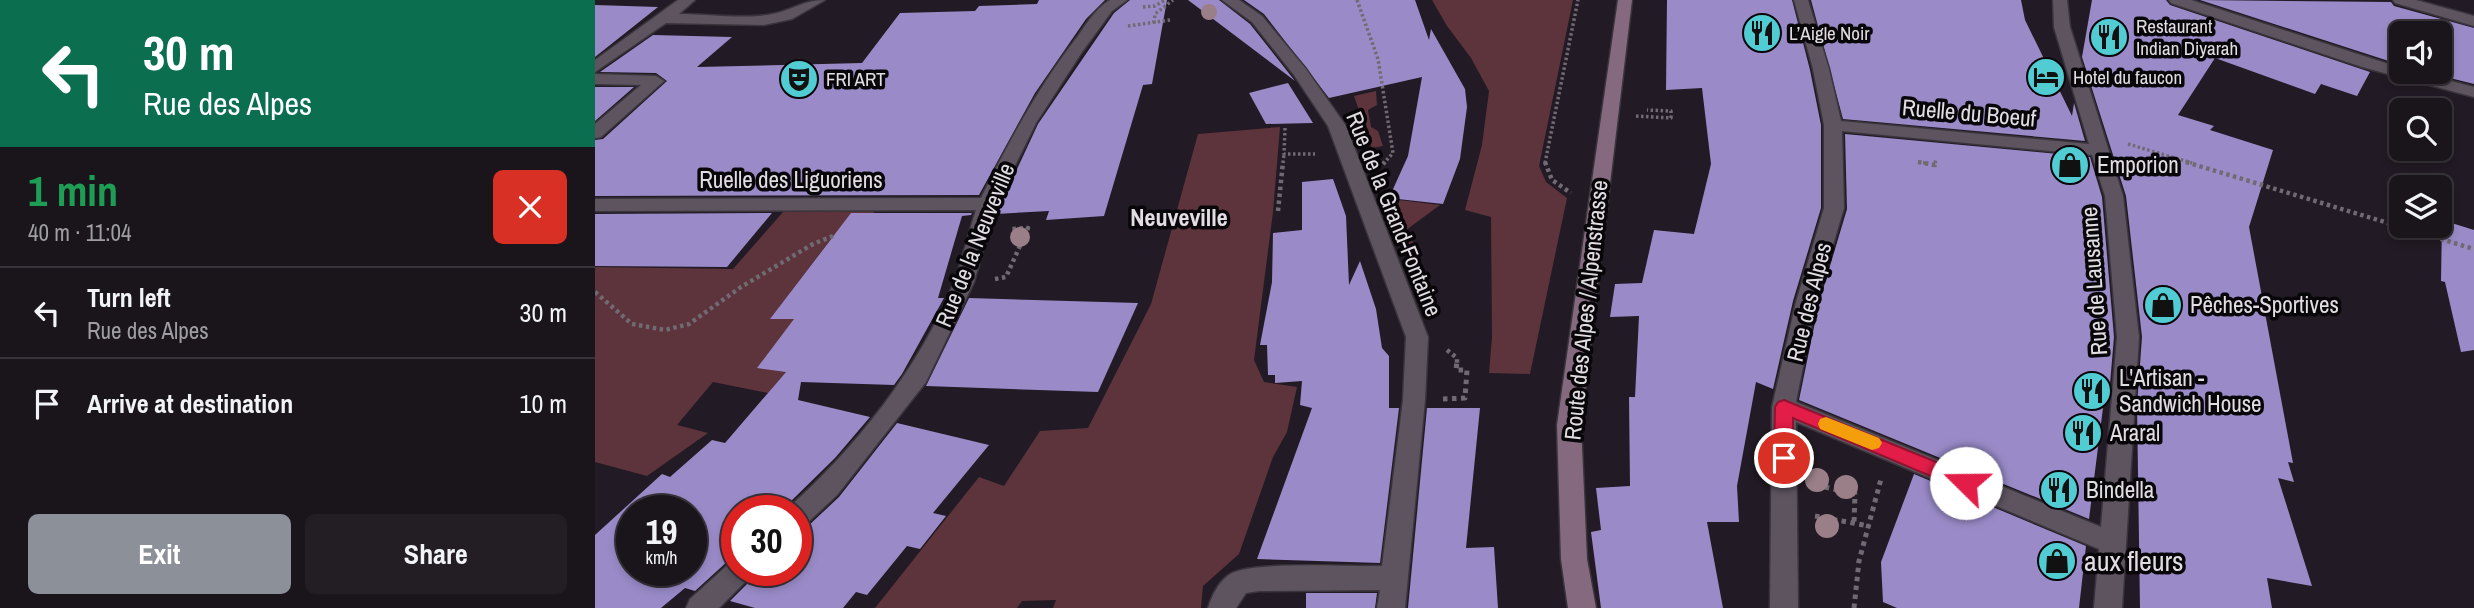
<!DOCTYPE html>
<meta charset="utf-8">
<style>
:root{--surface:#1a141b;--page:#231d24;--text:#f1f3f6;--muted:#9f9ea3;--line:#38333a;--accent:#8c9099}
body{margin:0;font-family:"Archivo Narrow",sans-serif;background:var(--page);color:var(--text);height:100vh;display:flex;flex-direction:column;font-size:26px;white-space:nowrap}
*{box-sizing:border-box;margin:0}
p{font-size:23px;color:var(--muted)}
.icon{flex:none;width:38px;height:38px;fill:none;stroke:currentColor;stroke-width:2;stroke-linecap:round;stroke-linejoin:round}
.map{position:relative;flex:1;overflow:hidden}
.drawer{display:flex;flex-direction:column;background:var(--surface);width:595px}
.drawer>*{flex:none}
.guide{background:#0b6e4f;color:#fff;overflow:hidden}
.buttons{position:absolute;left:1794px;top:21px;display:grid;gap:14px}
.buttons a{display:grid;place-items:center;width:63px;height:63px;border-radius:10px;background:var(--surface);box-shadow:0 4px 10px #0003,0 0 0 2px var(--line);font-size:35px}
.speed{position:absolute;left:21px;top:495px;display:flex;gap:14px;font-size:35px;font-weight:700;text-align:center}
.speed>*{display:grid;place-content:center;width:91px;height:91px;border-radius:50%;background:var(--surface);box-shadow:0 4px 10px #0003,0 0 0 2px var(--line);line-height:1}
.speed small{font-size:18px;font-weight:400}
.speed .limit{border:10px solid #d22;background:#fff;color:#111}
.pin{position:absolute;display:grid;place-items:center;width:60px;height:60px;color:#fff;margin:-30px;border:4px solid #fff;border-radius:50%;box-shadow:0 2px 7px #0007}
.me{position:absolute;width:77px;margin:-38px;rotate:292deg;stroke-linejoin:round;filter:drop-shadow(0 0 5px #0008)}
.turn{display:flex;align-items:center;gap:24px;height:147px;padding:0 28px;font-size:32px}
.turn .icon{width:91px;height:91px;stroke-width:2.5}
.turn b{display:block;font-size:49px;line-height:60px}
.round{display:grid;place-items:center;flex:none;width:74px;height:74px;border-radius:10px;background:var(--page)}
.headline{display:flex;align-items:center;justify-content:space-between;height:119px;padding:0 28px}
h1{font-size:42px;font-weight:800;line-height:52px;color:#1e9e55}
.button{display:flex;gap:14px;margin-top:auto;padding:14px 28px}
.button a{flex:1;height:80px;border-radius:10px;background:var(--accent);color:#fff;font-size:28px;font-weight:800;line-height:80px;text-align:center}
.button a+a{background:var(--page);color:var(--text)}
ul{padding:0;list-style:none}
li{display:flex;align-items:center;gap:21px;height:91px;padding:0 28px;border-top:2px solid var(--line)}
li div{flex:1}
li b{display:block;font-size:26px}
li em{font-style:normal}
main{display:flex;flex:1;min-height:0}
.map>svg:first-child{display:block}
.green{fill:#5d343c}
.building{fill:#9a8bc8;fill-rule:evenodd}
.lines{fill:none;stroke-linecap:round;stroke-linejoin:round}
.street-casing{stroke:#3a353c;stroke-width:3}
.secondary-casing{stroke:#3a353c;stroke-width:3}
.path-far2{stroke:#706a72;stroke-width:3.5;stroke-dasharray:2.5 2.5;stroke-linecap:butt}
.path-far1{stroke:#706a72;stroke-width:4.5;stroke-dasharray:3.5 3.5;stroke-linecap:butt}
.path{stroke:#706a72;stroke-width:5;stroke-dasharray:4.5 4.5;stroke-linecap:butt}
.street{fill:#5d5460;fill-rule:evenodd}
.secondary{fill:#85697e;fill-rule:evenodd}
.tree{fill:#9a7f88}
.route{fill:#e11d48;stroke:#92132f;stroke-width:2}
.slow{fill:#f59e0b}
.labels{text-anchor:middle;stroke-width:7;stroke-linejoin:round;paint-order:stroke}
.far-poi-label{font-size:19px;fill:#e2dde3;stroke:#09060a;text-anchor:start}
.street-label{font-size:23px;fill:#e2dde3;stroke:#09060a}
.poi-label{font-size:23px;fill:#e2dde3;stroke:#09060a;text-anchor:start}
.neighbourhood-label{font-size:24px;font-weight:bold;fill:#e2dde3;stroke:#09060a}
.near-poi-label{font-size:28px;fill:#e2dde3;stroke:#09060a;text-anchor:start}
</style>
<main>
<section class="drawer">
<div class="guide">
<div class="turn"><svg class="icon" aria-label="left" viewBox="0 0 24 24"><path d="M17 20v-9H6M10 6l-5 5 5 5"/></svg><div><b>30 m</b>Rue des Alpes</div></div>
</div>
<div class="headline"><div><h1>1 min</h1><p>40 m · 11:04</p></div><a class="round" style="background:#d93025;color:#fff"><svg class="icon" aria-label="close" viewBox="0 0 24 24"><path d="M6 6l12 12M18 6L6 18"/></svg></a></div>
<ul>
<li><svg class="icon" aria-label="left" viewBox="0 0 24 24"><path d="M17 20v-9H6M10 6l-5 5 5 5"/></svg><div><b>Turn left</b><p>Rue des Alpes</p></div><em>30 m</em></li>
<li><svg class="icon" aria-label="arrive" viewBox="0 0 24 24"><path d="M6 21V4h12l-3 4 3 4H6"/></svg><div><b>Arrive at destination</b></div><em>10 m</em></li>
</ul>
<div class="button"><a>Exit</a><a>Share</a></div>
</section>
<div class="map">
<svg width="1879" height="608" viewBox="0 0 1879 608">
<rect width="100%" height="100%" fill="#221a24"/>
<!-- green -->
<g class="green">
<polygon points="837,0 978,0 944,166 951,182 972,198 935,374 894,373 897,337 896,217 870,210 887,145 894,91 876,58 852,26"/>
<polygon points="781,91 782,105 773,110 776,127 783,131 788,146 777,148 759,96"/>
<polygon points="685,127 678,212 659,360 669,382 702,387 692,432 678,457 644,554 608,586 606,608 458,608 461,600 427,601 422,608 280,608 384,477 409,486 445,431 493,428 556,304 603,134"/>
<polygon points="796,199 845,205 807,233 825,247 810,248 803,239 793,205"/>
<polygon points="280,210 268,236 238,236 176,318 199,319 191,372 173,393 118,382 82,425 113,433 52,476 0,462 0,267 138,269 188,212"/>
</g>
<!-- building -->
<g class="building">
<polygon points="444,0 510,0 491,19 440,93 384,195 0,196 0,140 8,139 72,81 61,73 5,72 58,35 137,37 102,67 267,63 305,13 380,11 384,6 442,4"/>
<polygon points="535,0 572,0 557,84 548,85 509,216 451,220 454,211 401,214 443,124 519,13"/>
<polygon points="593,0 624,0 655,24 700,81"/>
<polygon points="649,0 820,0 834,40 836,29 870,89 872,107 865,159 848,204 794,198 813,156 827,77 734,98 669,14"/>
<polygon points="1072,0 1197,0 1215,70 1226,125 1226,208 1198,301 1178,389 1161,382 1142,486 1144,522 1112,522 1128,608 1006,608 996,532 1006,530 1001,488 1035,486 1034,397 1040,397 1044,316 1015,317 1020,284 1047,283 1059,230 1099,234 1116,164 1107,88 1071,90"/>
<polygon points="1216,0 1426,0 1430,20 1477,116 1479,103 1490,141 1248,119"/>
<polygon points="1497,0 1571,0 1575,5 1775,72 1762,96 1726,84 1720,94 1620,58 1583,115 1619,126 1615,130 1678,150 1654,227 1698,463 1693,462 1699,482 1683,478 1717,586 1672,578 1677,608 1545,608 1542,405 1547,337 1531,196 1487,57"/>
<polygon points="1605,0 1796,2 1799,6 1879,28 1879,84 1831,72 1844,72 1844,33 1806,33 1806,65"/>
<polygon points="0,5 63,7 0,57"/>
<polygon points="693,83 718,123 671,124 654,93"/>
<polygon points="0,87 39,87 0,121"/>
<polygon points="1250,134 1495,157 1507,197 1519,337 1515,384 1511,384 1494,519 1204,400 1224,303 1252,209"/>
<polygon points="738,179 751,216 754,285 765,261 781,309 787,348 794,356 794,408 804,408 785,563 662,559 717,408 705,405 707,381 680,383 680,375 673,375 672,345 665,345 677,282 678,233 707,230 707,182"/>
<polygon points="177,213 132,267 0,266 0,214"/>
<path d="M256,213H377L376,215L367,216L343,298H349L307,374L299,385L206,382L203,400L275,417L240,458L190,507L191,511H142V558L134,560L100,591L90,588L66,608H0V535L67,474L75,477L117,440L130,443L191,372L162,368L199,319H175ZM37,511H96V570H37Z"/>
<polygon points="1847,220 1879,230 1879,350 1866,352 1850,282 1846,281"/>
<polygon points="374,298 543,303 503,392 331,386"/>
<polygon points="832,408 885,408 871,548 899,547 903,608 813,608"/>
<polygon points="302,423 394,445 338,513 351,516 325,549 312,546 272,595 261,592 248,608 160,608 135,601 156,580 160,570 201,570 201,530 212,527 244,497"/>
<polygon points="1319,474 1491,546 1484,608 1302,608 1288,602 1286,562"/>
<polygon points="711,593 782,593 780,608 711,608"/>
</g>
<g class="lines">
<defs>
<g id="street">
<path d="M83,0H100L84,14C112,14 144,19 172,15C195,12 207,0 230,0L197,19L169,25L71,23L0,72V60Z"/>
<path d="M515,0H532L517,11L487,52L441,123L401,204L379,282L331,382L242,495L210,525L201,528V511L192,509C260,449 325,367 359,282C368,259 373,234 381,210L0,211V199L386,198C414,141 444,86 483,36C492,23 501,8 515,0Z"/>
<path d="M627,0H644L667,16L711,69L751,126L833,337L830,400L810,608H782L785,590L664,591L651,593L641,608H613C617,595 625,579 637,573C664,561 753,567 787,566L808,400L811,337L733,126L699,75L657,22Z"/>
<path d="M1199,0H1213L1234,69L1246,121L1494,144L1459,27L1458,0H1472L1475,27L1528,196L1544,337L1527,608H1499L1504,549L1201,422L1203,608H1175L1177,407L1201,302L1229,208V125L1218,69ZM1247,131L1497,155L1510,196L1522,337L1506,527L1201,402L1221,302L1249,208Z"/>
<polygon points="1574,0 1596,0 1806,68 1806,72 1821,72 1879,87 1879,97 1767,67 1576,3"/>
<polygon points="1798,0 1821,0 1879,16 1879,26 1800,3"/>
<polygon points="0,74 61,76 69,81 6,137 0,138 0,124 46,85 0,84"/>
<polygon points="142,560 142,570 158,570 154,578 124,608 91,608 95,599 136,562"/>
</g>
<polygon id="secondary" points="1023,0 1037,0 986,425 992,559 1001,608 973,608 966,559 962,425"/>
</defs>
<!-- street casing -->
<use href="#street" class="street-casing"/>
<!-- secondary casing -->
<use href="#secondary" class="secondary-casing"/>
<!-- path-far2 -->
<g class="path-far2">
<polyline points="762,0 783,59 798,153 789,163"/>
<polyline points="548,7 560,6 570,0"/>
<polyline points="559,23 560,14 578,0"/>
<polyline points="533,26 575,20"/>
<polyline points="1041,116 1076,118 1076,111 1052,110"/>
<polyline points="690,128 689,154 720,154"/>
<polyline points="1533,144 1597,163"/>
<polyline points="1323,162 1331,163"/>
<polyline points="688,163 689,154"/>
<polyline points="950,163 983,0"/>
<polyline points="1340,163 1341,160"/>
</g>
<!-- path-far1 -->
<g class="path-far1">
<polyline points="950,162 957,180 976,193"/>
<polyline points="1323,162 1340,165 1341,162"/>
<polyline points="1591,162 1879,249"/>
<polyline points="788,164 790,162"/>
<polyline points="683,211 688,162"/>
<polyline points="400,279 411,277 433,228 416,229"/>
<polyline points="0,292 37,324 70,330 94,324 146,287 218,244 238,236"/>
<polyline points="852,350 862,358 862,363"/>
</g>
<!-- path -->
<g class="path">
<polyline points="848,399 870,398 872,370 861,370 862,361"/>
<polyline points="1221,485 1260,494 1259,523"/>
<polyline points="1220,516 1274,526"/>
<polyline points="1259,608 1264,561 1286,479"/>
</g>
<!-- street -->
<use href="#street" class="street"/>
<!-- secondary -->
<use href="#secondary" class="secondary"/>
</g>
<!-- trees -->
<g class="tree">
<circle cx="614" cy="12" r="8"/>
<circle cx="425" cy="237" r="10"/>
<circle cx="1222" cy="480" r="12"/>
<circle cx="1251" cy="487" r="12"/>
<circle cx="1232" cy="526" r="12"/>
</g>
<!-- route -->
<polygon class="route" points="1189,400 1378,477 1380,483 1378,488 1371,490 1364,488 1198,418 1198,458 1195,464 1189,466 1182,464 1179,458 1180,407 1183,402"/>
<!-- slow -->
<polygon class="slow" points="1231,417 1284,438 1287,443 1284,448 1277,450 1225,429 1223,424 1225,419"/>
<!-- icons -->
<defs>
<symbol id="restaurant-disc" viewBox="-11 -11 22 22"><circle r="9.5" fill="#51ccd2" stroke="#09060a"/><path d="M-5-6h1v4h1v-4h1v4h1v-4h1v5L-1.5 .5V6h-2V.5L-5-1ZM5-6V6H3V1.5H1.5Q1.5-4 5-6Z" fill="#111"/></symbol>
<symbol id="hotel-disc" viewBox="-11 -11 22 22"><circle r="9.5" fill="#51ccd2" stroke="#09060a"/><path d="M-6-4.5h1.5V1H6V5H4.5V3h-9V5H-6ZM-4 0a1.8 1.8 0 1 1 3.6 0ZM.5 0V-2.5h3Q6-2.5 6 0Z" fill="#111"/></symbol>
<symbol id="theatre-disc" viewBox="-11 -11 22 22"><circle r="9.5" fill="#51ccd2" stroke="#09060a"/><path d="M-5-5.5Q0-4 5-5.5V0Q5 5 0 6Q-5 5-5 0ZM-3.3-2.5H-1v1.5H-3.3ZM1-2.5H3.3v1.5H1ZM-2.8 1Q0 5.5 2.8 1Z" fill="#111"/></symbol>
<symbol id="shop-disc" viewBox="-11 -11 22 22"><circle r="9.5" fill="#51ccd2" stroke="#09060a"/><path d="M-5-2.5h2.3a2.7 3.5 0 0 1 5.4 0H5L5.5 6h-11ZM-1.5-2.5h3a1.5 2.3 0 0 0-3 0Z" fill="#111"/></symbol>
</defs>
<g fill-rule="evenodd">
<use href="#restaurant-disc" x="1145" y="11" width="44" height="44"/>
<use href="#restaurant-disc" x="1492" y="15" width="44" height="44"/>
<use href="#hotel-disc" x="1429" y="55" width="44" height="44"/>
<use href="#theatre-disc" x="182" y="57" width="44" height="44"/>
<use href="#shop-disc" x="1453" y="143" width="44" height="44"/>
<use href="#shop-disc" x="1546" y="283" width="44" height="44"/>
<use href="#restaurant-disc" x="1475" y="369" width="44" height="44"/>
<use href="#restaurant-disc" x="1466" y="411" width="44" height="44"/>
<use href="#restaurant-disc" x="1442" y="468" width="44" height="44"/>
<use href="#shop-disc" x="1440" y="539" width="44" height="44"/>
</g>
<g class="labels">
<!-- far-poi labels -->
<g class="far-poi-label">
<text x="1541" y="33">Restaurant<tspan x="1541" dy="22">Indian Diyarah</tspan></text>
<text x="1194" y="40">L’Aigle Noir</text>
<text x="1478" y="84">Hotel du faucon</text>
<text x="231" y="86">FRI ART</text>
</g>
<!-- street labels -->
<g class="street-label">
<text transform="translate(1374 113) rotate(5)" y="8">Ruelle du Boeuf</text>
<text x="196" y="188">Ruelle des Liguoriens</text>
<text transform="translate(799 214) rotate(68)" y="8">Rue de la Grand-Fontaine</text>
<text transform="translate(380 245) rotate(-68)" y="8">Rue de la Neuveville</text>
<text transform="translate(1499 281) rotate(-94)" y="8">Rue de Lausanne</text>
<text transform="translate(1214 302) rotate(-76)" y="8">Rue des Alpes</text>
<text transform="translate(991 310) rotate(-84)" y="8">Route des Alpes / Alpenstrasse</text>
</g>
<!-- poi labels -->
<g class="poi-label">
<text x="1502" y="173">Emporion</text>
<text x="1595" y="313">Pêches-Sportives</text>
<text x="1524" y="386">L'Artisan -<tspan x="1524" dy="26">Sandwich House</tspan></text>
<text x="1515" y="441">Araral</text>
<text x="1491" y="498">Bindella</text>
</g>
<!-- neighbourhood labels -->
<g class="neighbourhood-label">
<text x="584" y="226">Neuveville</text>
</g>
<!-- near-poi labels -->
<g class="near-poi-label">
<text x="1489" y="571">aux fleurs</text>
</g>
</g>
</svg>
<div class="buttons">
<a><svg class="icon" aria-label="sound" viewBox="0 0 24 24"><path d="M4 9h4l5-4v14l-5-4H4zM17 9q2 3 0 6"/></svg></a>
<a><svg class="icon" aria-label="search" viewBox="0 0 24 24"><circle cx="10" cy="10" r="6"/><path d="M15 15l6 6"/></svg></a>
<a><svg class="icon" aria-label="layers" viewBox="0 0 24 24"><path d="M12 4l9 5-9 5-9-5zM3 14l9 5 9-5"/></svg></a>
</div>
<div class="speed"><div>19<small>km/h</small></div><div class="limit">30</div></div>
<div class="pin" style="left:1189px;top:458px;background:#d93025"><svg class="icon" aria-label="arrive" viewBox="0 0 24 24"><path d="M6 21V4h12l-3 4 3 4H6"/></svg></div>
<svg class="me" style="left:1371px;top:483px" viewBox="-20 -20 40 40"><circle r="19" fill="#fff"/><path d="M0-13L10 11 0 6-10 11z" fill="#e11d48"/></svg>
</div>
</main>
